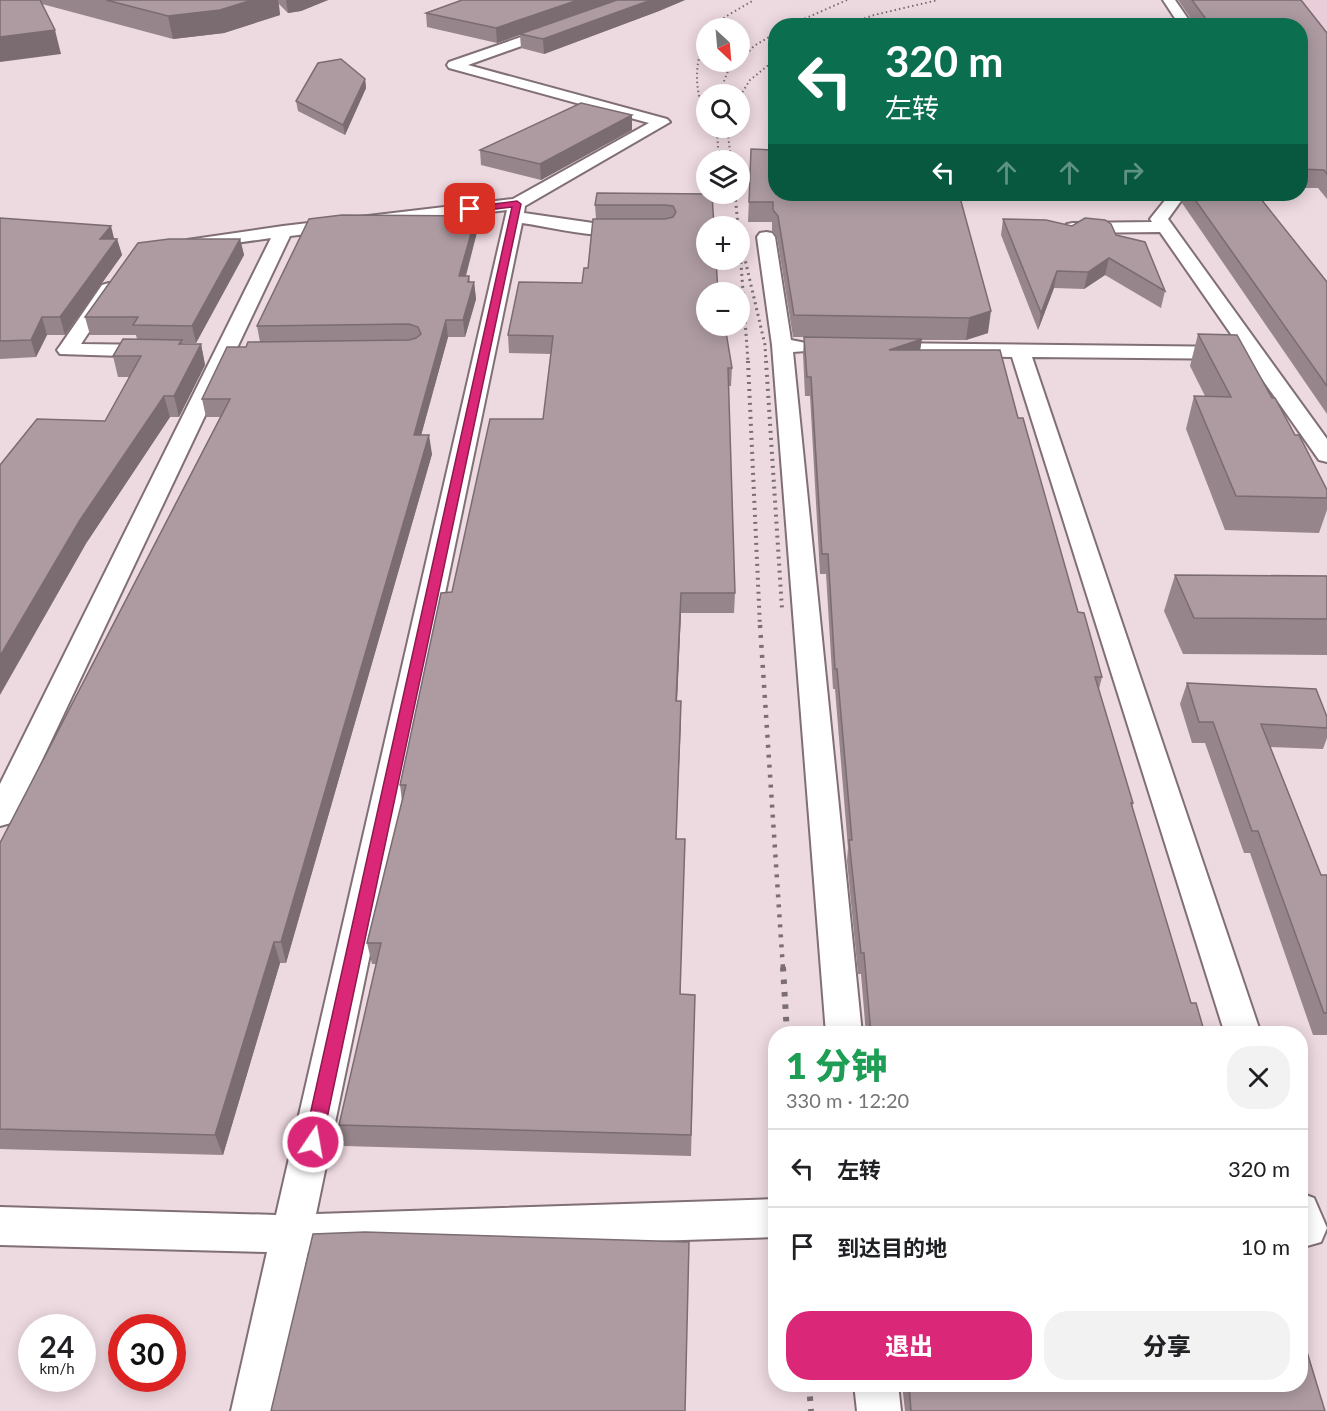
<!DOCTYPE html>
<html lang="zh">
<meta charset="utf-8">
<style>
:root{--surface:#fff;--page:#f2f2f2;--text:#202124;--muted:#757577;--line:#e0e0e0;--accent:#db2777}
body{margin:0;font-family:Lato,"Noto Sans SC",sans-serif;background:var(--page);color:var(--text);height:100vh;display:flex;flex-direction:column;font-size:22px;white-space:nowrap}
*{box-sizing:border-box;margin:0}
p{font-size:20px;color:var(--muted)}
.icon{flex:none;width:33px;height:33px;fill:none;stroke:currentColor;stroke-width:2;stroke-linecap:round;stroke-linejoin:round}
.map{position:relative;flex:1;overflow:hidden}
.side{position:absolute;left:768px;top:1026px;width:540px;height:366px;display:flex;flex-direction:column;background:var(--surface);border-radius:24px;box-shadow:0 3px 15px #0003}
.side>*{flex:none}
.top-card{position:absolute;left:768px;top:18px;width:540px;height:183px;border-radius:24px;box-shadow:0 3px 15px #0003;background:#0b6e4f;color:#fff;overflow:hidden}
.needle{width:39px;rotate:154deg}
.buttons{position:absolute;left:696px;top:18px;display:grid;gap:12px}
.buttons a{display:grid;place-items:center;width:54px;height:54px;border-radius:50%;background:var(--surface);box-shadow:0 3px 15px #0003;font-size:30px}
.speed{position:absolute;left:18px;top:1314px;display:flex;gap:12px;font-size:30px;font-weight:700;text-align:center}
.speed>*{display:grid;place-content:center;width:78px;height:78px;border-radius:50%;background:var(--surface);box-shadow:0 3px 15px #0003;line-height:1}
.speed small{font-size:15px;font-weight:400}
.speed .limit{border:9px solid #d22;background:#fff;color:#111}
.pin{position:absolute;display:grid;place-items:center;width:51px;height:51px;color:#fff;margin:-26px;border-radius:12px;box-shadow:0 3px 9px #0006}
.me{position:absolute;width:66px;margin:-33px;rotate:12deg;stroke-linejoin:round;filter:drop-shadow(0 0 4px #0008)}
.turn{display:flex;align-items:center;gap:21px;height:126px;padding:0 18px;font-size:27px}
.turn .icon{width:78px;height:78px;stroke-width:2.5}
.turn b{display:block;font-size:42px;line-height:51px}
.lanes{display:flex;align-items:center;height:57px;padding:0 18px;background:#0003;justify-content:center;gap:30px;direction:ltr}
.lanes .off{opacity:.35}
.round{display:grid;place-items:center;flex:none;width:63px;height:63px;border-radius:24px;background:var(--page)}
.headline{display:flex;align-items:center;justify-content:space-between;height:102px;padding:0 18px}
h1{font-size:36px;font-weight:800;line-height:45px;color:#1e9e55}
.button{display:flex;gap:12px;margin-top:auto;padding:12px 18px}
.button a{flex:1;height:69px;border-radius:24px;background:var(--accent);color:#fff;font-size:24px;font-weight:800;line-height:69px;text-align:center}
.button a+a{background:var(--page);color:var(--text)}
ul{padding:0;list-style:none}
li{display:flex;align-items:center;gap:18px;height:78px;padding:0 18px;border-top:2px solid var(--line)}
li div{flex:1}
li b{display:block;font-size:22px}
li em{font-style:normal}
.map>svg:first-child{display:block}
.built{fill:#e9cdd8}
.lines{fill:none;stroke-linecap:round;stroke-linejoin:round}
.minor-casing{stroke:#816f76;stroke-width:4}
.minor{fill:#fff;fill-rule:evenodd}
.rail-far4{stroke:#796e72;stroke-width:2;stroke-dasharray:1.5 3;stroke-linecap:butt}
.rail-far3{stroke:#796e72;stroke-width:3;stroke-dasharray:2 4;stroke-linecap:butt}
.rail-far2{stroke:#796e72;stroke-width:4;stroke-dasharray:2 5;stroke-linecap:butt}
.rail-far1{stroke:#796e72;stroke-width:4.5;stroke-dasharray:3 7;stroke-linecap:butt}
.rail{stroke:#796e72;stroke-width:6;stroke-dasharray:4.5 8;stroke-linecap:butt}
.wall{fill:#96858b}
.shaded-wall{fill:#7a6c71}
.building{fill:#ae9ba2;stroke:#7a6c71;stroke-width:1.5}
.route{fill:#db2777;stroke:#8e194d;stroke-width:1.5}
</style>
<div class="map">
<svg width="1327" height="1411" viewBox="0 0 1327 1411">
<rect width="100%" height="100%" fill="#edd9e0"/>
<!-- built -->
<polygon class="built" points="1292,0 1327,0 1327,44"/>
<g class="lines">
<defs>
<g id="minor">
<polygon points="1163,0 1175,0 1193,26 1180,26"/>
<path d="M556,25L561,26L562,29L561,32L468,65L667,119L670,122L525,206L524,213L593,223L637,224L640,228L637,232C601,241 557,228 522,223L316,1214L776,1199V1237L308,1252L275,1411H231L267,1252L0,1245V1207L276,1215L507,210L290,236L16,815L11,823L0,826V784L271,238L193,249L187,248L184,244L187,240L283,226L513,199L649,123L449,68L447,65L449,62Z"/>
<polygon points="1170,194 1186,194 1168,219 1327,439 1327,462 1319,460 1248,359 1032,357 1261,1034 1225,1034 1012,357 881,355 874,353 871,349 874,345 881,343 1240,347 1160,232 1073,233 1067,232 1064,228 1067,224 1073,223 1152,222 1150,219"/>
<polygon points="766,232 772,233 775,237 791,340 806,343 809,347 806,351 793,352 862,1034 826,1034 772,345 757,237 760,233"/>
<polygon points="109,283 116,285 118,289 81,344 154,345 161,347 164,351 161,355 154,357 60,354 57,350 60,346 102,285"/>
<polygon points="1300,1193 1314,1198 1327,1228 1321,1242 1300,1248"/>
<polygon points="854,1384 898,1384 901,1411 857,1411"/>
</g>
</defs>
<!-- minor casing -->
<use href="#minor" class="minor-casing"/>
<!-- minor -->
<use href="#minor" class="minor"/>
<!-- rail-far4 -->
<g class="rail-far4">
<polyline points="788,26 847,0"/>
<polyline points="843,26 874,15 938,0"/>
<polyline points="714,28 725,17 754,0"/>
<path d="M706,38C693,66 695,90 706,119"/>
<polyline points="740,61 754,46 776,33"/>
<polyline points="719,94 728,71 738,62"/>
<polyline points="740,96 750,80 776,59"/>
<polyline points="717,128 718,148 722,158"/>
<polyline points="727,128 731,158"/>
</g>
<!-- rail-far3 -->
<g class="rail-far3">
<polyline points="722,157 723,160"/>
<polyline points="731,157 731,160"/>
<polyline points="735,194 738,226"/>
<polyline points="740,238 765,345 766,362"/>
<polyline points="740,250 748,362"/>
</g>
<!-- rail-far2 -->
<g class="rail-far2">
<polyline points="748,361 760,627"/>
<polyline points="766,361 782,609"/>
</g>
<!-- rail-far1 -->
<polyline class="rail-far1" points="760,625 783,969"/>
<!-- rail -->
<g class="rail">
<polyline points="783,967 787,1034"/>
<polyline points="809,1384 811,1411"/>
</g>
</g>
<!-- wall -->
<g class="wall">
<polygon points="0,0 328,0 301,11 288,13 279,4 280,15 224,33 173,39 42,4 61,54"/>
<polygon points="462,0 685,0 659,11 544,54 521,48 520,35 497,43 427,27 426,13"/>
<polygon points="1178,0 1301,0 1327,33 1327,199 1318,188 1300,188 1300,26 1196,26"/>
<polygon points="365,79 366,88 345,135 298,111 296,101"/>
<polygon points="632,130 541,180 481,165 480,150"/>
<polygon points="751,149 776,194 959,194 988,333 966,340 921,340 920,350 1018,418 1078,612 1102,677 1099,689 1133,803 1132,808 1191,1003 1205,1034 866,1034 861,974 858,974 847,861 848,848 835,689 833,689 826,574 820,574 810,396 805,396 803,354 804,337 793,337 777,237 772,231 772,222 748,222"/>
<polygon points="712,194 706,292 732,368 731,386 728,386 735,593 734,613 681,613 677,701 681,701 676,839 681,994 695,995 691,1156 344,1146 339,1125 376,964 372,964 367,943 402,801 400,785 543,419 551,354 509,353 508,335 582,283 588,268 596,219 595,205"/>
<polygon points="1185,194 1257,194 1327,282 1327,414 1182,203"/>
<polygon points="0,218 117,239 122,255 65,335 47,335 36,357 0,359"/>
<polygon points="1003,219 1072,226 1116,235 1165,291 1161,308 1105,275 1084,289 1054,288 1038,330 1001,235"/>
<polygon points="477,232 466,276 469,276 470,282 474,282 476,299 465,337 448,337 421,435 432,454 286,963 280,963 223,1155 0,1149 0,843 220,417 206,417 202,399 246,347 260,342 257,326"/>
<polygon points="240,239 244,255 196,343 183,343 183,344 201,344 205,365 179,417 170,417 87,542 105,421 130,377 118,377 113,356 137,339 136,335 90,335 85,317"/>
<polygon points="1198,334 1272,398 1295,435 1327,490 1327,510 1319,533 1225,530 1186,429 1194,396 1205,396 1190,366"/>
<polygon points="1175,575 1327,576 1327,655 1183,654 1164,611"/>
<polygon points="1187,683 1327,717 1327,738 1323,749 1270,747 1321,875 1327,875 1327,1035 1313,1035 1250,853 1244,853 1205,743 1192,743 1180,704"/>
<polygon points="902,1384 1300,1384 1325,1411 905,1411"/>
</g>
<!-- shaded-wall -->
<g class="shaded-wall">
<polygon points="252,0 278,0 280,15 224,33 173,39 168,16"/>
<polygon points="286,0 328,0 301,11 288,13"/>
<polygon points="578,0 618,0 497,43 496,28"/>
<polygon points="651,0 685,0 659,11 544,54 543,39"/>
<polygon points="55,30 61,54 0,62 0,37"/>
<polygon points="365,79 366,88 345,135 343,125"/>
<polygon points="632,115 632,130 541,180 540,164"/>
<polygon points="476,216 477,232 461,293 459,276"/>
<polygon points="111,226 115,242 117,239 122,255 65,335 60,317 100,239"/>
<polygon points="240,239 244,255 196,343 192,326"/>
<polygon points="1109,258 1105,275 1084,289 1088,272"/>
<polygon points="1057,271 1054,288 1038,330 1041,313"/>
<polygon points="474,282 476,299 465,337 463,320"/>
<polygon points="991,311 988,333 966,340 969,318"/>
<polygon points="42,317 47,335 36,357 31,340"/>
<polygon points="446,320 448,337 416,454 414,435"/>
<polygon points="922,339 919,357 889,350"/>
<polygon points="201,344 205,365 179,417 174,396"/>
<polygon points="164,396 170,417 87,542 0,695 0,656 80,520"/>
<polygon points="429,435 432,454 286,963 281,942"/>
<polygon points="681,593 681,613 676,722 676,701"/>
<polygon points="681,701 681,722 675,860 676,839"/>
<polygon points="274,942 280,963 223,1155 215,1135"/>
</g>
<!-- building -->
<g class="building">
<polygon points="0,0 40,0 55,30 0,37"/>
<polygon points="106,0 252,0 220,10 168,16"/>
<polygon points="462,0 578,0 496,28 426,13"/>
<polygon points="617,0 651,0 543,39 520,34"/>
<polygon points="1192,0 1301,0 1327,33 1327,174 1324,170 1300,169 1300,26 1211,26"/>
<polygon points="341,59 365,79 343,125 296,101 318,63"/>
<polygon points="581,103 632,115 540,164 480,150"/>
<polygon points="751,149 772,150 776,152 776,194 959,194 991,311 969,318 794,315 778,216 773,210 773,202 749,202"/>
<polygon points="597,193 712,194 714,226 706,226 706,260 716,260 718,292 706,292 706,326 725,326 732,368 728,368 735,593 681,593 676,701 681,701 676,839 685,839 680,994 695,995 691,1135 339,1125 381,943 367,943 406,785 400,785 441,593 452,592 490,419 543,419 553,336 508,335 519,282 582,283 584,268 588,268 593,219 665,219 673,217 676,212 673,206 665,205 595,205"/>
<polygon points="1191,194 1257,194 1327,282 1327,386"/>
<polygon points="342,215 476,216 459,276 469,276 468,282 474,282 463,320 446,320 414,435 429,435 281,942 274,942 215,1135 0,1129 0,843 230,399 202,399 227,347 246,347 248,342 409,340 416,338 421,334 418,327 409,324 257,326 309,219"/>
<polygon points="0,218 111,226 100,239 117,239 60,317 42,317 31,340 0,341"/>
<polygon points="1085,218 1105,220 1111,224 1116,235 1145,242 1165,291 1109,258 1088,272 1057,271 1041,313 1003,219 1046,220 1072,226"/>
<polygon points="169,239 240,239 192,326 133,325 138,317 85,317 138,243"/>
<polygon points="1198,334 1237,335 1272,398 1275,398 1295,435 1299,435 1327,490 1327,498 1236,496 1194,396 1231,397"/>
<polygon points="804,337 922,339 889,350 1000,350 1018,418 1023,418 1078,612 1084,613 1102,677 1095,677 1133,803 1131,803 1191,1003 1196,1003 1205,1034 871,1034 864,953 861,953 849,840 852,840 837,669 835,669 828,554 822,554 811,377 807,377"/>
<polygon points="123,339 182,340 179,344 201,344 174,396 164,396 80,520 0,656 0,465 37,419 105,421 141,356 113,356"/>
<polygon points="1175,575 1327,576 1327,619 1194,618"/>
<polygon points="1187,683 1316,689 1327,717 1327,728 1261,724 1321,875 1327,875 1327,1013 1324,1013 1258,831 1252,831 1213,722 1199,722"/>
<polygon points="365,1232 689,1242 685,1411 271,1411 313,1234"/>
<polygon points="1300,1329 1325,1411 911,1411 909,1384 1300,1384"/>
</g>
<!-- route -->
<polygon class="route" points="517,201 521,204 322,1142 319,1148 313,1150 306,1148 304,1142 512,207 470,212 466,209 470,207"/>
</svg>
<div class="buttons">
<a><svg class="needle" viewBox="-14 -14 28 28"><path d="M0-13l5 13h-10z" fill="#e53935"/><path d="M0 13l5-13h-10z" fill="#757577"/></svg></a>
<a><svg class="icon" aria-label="search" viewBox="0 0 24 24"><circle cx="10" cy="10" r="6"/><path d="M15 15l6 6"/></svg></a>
<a><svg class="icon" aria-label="layers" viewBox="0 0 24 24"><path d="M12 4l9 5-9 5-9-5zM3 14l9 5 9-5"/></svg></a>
<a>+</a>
<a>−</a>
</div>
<div class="speed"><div>24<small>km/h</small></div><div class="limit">30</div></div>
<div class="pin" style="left:470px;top:209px;background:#d93025"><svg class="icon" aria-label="arrive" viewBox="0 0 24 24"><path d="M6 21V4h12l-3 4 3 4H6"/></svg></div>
<svg class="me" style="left:313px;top:1142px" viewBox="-20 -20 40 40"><circle r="17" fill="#db2777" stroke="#fff" stroke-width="3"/><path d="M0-11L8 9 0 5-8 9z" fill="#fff"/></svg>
<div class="top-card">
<div class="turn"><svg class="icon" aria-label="left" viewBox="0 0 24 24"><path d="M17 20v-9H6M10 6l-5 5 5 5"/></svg><div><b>320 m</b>左转</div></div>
<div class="lanes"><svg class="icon" aria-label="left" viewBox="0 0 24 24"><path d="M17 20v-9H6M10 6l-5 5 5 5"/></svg><svg class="icon off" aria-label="ahead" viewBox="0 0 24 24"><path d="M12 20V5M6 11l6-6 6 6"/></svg><svg class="icon off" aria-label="ahead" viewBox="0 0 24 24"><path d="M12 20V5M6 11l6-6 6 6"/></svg><svg class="icon off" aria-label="right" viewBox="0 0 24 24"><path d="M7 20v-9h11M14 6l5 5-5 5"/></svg></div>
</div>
<section class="side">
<div class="headline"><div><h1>1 分钟</h1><p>330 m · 12:20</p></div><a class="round"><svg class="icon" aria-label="close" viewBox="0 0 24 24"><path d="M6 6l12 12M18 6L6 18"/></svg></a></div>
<ul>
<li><svg class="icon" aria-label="left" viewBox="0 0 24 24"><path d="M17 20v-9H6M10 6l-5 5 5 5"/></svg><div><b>左转</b></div><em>320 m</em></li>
<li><svg class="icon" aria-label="arrive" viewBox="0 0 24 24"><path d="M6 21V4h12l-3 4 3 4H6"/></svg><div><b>到达目的地</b></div><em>10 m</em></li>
</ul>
<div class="button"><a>退出</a><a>分享</a></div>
</section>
</div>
